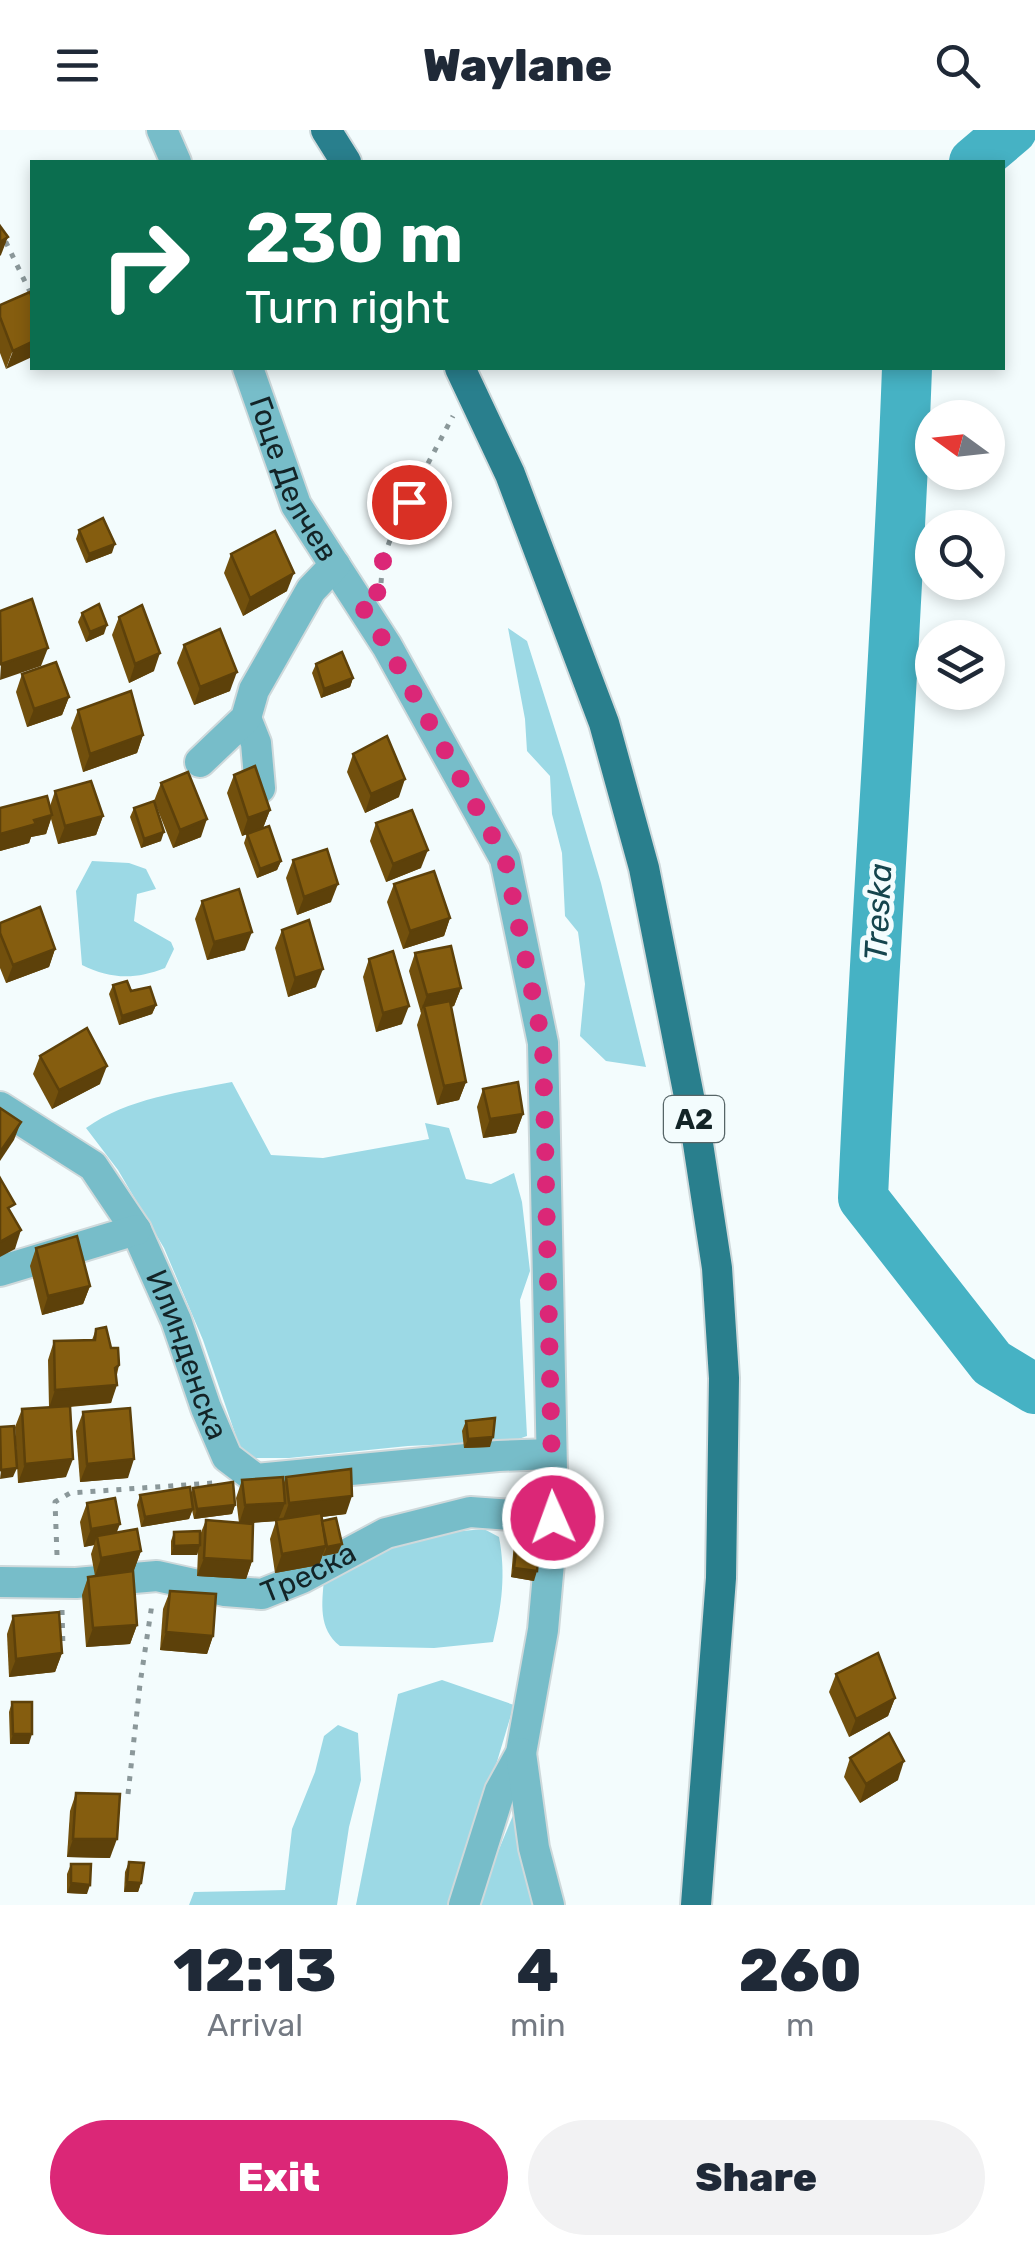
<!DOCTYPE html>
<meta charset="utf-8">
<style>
:root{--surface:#fff;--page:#f2f2f3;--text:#1f2937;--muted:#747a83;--accent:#db2777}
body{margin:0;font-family:Rubik,sans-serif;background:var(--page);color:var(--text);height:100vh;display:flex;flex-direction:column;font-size:38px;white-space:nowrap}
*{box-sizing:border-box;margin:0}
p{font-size:32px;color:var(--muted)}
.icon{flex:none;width:55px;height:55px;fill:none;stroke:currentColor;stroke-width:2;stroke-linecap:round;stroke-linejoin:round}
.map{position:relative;height:1775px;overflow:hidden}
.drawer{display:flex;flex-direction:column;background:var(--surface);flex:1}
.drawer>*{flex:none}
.top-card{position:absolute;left:30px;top:30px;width:975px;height:210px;border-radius:0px;box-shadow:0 5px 15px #0003;background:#0b6e4f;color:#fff;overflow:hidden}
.needle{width:65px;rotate:285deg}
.fabs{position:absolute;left:915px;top:270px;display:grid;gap:20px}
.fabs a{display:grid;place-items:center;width:90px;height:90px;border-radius:50%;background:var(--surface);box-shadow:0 5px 15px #0003;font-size:50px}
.pin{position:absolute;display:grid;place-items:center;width:85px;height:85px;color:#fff;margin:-42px;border:5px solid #fff;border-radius:50%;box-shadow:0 2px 10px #0007}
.me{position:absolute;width:110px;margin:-55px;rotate:358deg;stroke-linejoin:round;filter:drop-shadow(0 0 8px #0008)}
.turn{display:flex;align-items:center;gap:35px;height:210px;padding:0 50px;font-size:45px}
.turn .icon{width:130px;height:130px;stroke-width:2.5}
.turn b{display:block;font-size:70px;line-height:85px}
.eta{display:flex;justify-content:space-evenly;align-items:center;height:170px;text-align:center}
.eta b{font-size:60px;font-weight:800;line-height:70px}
.button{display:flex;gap:20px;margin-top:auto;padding:20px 50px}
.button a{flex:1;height:115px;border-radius:60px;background:var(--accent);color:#fff;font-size:40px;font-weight:800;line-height:115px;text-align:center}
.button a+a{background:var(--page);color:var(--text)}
header{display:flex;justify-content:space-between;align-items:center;height:130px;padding:0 50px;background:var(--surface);font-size:45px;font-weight:800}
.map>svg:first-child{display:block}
.green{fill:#9cd9e5}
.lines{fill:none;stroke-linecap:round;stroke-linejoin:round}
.river{stroke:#46b2c4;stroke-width:50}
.street-casing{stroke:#cfd9db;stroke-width:34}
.primary-casing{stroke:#cfd9db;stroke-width:34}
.path{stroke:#8b989a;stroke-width:5;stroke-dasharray:5 8;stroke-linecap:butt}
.street{stroke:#77bdc9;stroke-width:30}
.primary{stroke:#297f8d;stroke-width:30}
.wall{fill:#72500d}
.shaded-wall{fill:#5d410a}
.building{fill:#855d0f;stroke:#5d410a;stroke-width:2.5}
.route{stroke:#db2777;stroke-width:18;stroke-dasharray:0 32.4}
.labels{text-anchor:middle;stroke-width:10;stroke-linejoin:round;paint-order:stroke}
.shield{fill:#f3fcfd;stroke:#566567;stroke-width:2.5}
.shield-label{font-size:28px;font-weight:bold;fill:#132427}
.street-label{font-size:30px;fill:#132427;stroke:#f3fcfd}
.water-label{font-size:32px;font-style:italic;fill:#15454d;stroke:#f3fcfd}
</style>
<header><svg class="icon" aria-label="menu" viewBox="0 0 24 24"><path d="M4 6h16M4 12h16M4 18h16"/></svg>Waylane<svg class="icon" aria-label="search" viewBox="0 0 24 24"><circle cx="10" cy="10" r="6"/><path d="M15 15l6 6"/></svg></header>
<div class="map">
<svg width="1035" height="1775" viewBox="0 0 1035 1775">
<rect width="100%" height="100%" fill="#f3fcfd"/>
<!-- green -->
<g class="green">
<polygon points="508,498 527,511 564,628 601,753 646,937 606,931 580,906 585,854 578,802 565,786 562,723 552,684 550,646 527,621 525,589"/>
<path d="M92,731L129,733L146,739L156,759L137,764L134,791L171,812L174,819L165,838C134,850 111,849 82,835L76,761Z"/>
<path d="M232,952L271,1025L323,1028L429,1009L425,993L449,998L466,1049L491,1054L514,1043L522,1072L530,1141L520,1170L527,1306L513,1311L408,1316L289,1328H253L239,1315L203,1210L164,1118L118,1040L86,998C128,968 182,962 232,952Z"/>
<path d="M484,1399L499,1407C506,1444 502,1475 493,1512L434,1518L340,1516C318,1499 322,1473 324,1449L403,1412L440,1403Z"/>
<polygon points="442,1550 514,1575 454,1775 356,1775 398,1564"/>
<polygon points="338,1595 358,1603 361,1650 349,1697 337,1775 189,1775 194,1762 285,1760 292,1699 315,1642 324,1606"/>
<polygon points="514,1683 540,1775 477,1775 478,1770"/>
</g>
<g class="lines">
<!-- river -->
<g class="river">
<polyline points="974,32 1012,0"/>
<path d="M907,238C897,515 875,791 863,1068L992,1233L1035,1259"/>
</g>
<defs>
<g id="street">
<polyline points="162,0 176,32"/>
<path id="s1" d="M248,238L296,375L387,516L505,729L543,913L553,1388L543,1500L521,1623L500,1661L464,1775"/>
<polyline points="246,588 256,613 260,658"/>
<polyline points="200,632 246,588 254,560 311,460 335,435"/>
<path id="s2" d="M0,977L93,1036L136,1100L176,1190L206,1278L227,1327L256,1349L498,1326L551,1324"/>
<polyline points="0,1141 136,1100"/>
<path id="s3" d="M0,1452L76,1453L157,1446L225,1461L262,1464L302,1448L386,1403L470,1382L553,1388"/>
<polyline points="521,1623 534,1718 549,1775"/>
</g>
<g id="primary">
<polyline points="326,0 346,32"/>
<polyline points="460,238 510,344 604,593 644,738 697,1007 717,1138 724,1248 721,1448 696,1775"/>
</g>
</defs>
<!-- street casing -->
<use href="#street" class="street-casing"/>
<!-- primary casing -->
<use href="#primary" class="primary-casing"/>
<!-- path -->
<g class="path">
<polyline points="0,100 32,166"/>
<polyline points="381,453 383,429 396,394 453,286"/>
<polyline points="57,1425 55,1372 70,1363 213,1353"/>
<polyline points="62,1480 63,1519"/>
<polyline points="128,1664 140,1554 152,1474"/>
</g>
<!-- street -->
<use href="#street" class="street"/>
<!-- primary -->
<use href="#primary" class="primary"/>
</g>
<!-- wall -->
<g class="wall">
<polygon points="32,168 6,239 0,223 0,175"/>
<polygon points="79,400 112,423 86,433 76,409"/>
<polygon points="231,424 287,461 243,486 224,443"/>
<polygon points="82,483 104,504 86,512 78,492"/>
<polygon points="119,487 154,541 129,553 112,505"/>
<polygon points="184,515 230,561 194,575 177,533"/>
<polygon points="316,534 353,548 350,557 321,568 312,543"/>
<polygon points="22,544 69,567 62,585 27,597 16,562"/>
<polygon points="78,580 143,605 137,623 83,642 71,598"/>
<polygon points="353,624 399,667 365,683 347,642"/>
<polygon points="234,645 270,680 263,698 281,731 277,740 257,748 244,713 247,704 242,706 227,663"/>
<polygon points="161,653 201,707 173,718 155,673 161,711 141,718 130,687 134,678 154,671"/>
<polygon points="55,661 103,686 96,705 58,714 51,689 46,704 31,707 29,713 0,721 0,678 50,676"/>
<polygon points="376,693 421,738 386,752 370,711"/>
<polygon points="293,730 331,772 297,785 286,748"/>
<polygon points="394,754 450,788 444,806 403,819 387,772"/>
<polygon points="202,771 245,820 207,830 195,789"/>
<polygon points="0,793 55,819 49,837 6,853 0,838"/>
<polygon points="282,800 316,857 288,867 275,818"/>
<polygon points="415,823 461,858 454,876 451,877 466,952 459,970 437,975 417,895 421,883 409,841"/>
<polygon points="369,829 402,894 376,902 363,847"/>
<polygon points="113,855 131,861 156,875 152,884 119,895 109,864"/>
<polygon points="40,926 100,954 52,979 33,944"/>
<polygon points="483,959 523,984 516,1003 483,1008 477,977"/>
<polygon points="36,1118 90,1156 83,1174 42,1185 30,1136"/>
<polygon points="96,1199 111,1218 119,1235 111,1273 70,1277 66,1347 18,1353 15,1297 22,1279 49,1277 48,1230 54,1211 92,1210"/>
<polygon points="83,1282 128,1348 80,1352 76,1301"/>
<polygon points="466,1291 490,1317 464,1318 462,1301"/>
<polygon points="286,1347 346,1384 321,1387 322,1391 338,1423 323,1426 323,1424 319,1435 275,1443 270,1409 276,1391 247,1393 252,1431 246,1449 197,1446 198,1421 197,1425 171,1425 171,1411 174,1402 200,1405 206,1390 239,1393 236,1368 242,1350 283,1355"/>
<polygon points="193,1358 235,1375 232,1384 194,1389 192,1380 189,1389 141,1397 137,1375 140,1365 191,1365"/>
<polygon points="87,1373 117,1402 141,1421 134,1440 98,1446 137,1495 130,1514 86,1517 82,1465 88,1447 95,1446 91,1424 94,1415 84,1417 80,1392"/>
<polygon points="518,1403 534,1451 511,1447 514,1413"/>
<polygon points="170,1461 213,1506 207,1524 160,1520 163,1479"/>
<polygon points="13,1486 62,1523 55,1542 9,1547 7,1504"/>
<polygon points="836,1544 895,1568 888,1586 849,1607 829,1562"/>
<polygon points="12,1572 29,1614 10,1614 9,1582"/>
<polygon points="850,1628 898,1650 860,1673 844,1647"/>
<polygon points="76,1663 110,1728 67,1727 70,1681"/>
<polygon points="129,1732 141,1753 138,1762 124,1762 125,1742"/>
<polygon points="71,1734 87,1764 67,1763 67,1744"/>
</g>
<!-- shaded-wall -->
<g class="shaded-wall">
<polygon points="8,107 1,125 0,126 0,112"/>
<polygon points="32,212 32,227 6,239 13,221"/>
<polygon points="115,414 112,423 86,433 89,424"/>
<polygon points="294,443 287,461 243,486 250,468"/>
<polygon points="107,495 104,504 86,512 90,502"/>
<polygon points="48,518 41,536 0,550 1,534"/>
<polygon points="160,523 154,541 129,553 135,534"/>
<polygon points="237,542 230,561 194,575 200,557"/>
<polygon points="353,548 350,557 321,568 324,559"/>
<polygon points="69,567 62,585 27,597 34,579"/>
<polygon points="143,605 137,623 83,642 90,624"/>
<polygon points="405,649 399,667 365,683 371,664"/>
<polygon points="270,680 263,698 242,706 248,688"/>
<polygon points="52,685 46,704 31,707 29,713 0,721 0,704 34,690"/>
<polygon points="103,686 96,705 58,714 65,696"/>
<polygon points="207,689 201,707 173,718 180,700"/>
<polygon points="164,702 161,711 141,718 144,709"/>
<polygon points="428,720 421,738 386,752 393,734"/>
<polygon points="281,731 277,740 257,748 260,739"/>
<polygon points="338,754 331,772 297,785 304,767"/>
<polygon points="450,788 444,806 403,819 410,801"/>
<polygon points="252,802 245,820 207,830 214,812"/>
<polygon points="55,819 49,837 6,853 13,835"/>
<polygon points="323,839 316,857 288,867 295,848"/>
<polygon points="461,858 454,876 425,882 424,876 420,883 427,865"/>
<polygon points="156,875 152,884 119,895 122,886"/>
<polygon points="409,876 402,894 376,902 383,883"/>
<polygon points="107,936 100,954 52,979 59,960"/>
<polygon points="466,952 459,970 437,975 444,956"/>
<polygon points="523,984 516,1003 483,1008 490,989"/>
<polygon points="21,992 14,1010 0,1031 0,1022"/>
<polygon points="21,1100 15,1119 0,1127 0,1112"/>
<polygon points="90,1156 83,1174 42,1185 48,1166"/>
<polygon points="119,1235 112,1254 117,1255 111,1273 49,1278 55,1260"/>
<polygon points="493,1307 490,1317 464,1318 468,1309"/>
<polygon points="73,1329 66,1347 18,1353 25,1334"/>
<polygon points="134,1329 128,1348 80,1352 87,1334"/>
<polygon points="17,1338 13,1347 0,1349 1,1340"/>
<polygon points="352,1366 346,1384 282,1392 289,1373"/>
<polygon points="285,1373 278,1391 239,1394 245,1375"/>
<polygon points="235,1375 232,1384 194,1389 197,1379"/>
<polygon points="193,1379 189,1389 141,1397 145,1387"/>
<polygon points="120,1394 113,1412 97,1406 94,1415 84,1417 91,1399"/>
<polygon points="342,1414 338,1423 323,1426 327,1417"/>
<polygon points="200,1415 197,1425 171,1425 174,1416"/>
<polygon points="326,1416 319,1435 275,1443 282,1424"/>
<polygon points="141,1421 134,1440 95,1446 101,1428"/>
<polygon points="204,1428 252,1431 246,1449 197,1446"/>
<polygon points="514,1438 537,1441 534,1451 511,1447"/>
<polygon points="137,1495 130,1514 86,1517 93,1498"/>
<polygon points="166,1502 213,1506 207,1524 160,1520"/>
<polygon points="62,1523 55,1542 9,1547 16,1529"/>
<polygon points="895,1568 888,1586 849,1607 856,1589"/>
<polygon points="13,1604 32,1604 29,1614 10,1614"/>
<polygon points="904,1631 898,1650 860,1673 866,1654"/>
<polygon points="73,1709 117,1709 110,1728 67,1727"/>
<polygon points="127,1752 141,1753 138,1762 124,1762"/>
<polygon points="71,1753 90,1755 87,1764 67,1763"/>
</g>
<!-- building -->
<g class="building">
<polygon points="0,96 8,107 0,112"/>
<polygon points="30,162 32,168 32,212 13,221 0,187 0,175"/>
<polygon points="103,388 115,414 89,424 79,400"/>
<polygon points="275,401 294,443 250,468 231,424"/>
<polygon points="32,469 48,518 1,534 0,481"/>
<polygon points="99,474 107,495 90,502 82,483"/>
<polygon points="142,475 160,523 135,534 119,487"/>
<polygon points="220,499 237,542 200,557 184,515"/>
<polygon points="342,522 353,548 324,559 316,534"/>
<polygon points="56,532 69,567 34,579 22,544"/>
<polygon points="131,561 143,605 90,624 78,580"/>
<polygon points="387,606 405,649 371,664 353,624"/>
<polygon points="255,636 270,680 248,688 234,645"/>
<polygon points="188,642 207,689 180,700 161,653"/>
<polygon points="91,651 103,686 65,696 55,661"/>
<polygon points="47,666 52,685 34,690 36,694 0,704 0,678"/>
<polygon points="154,671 164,702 144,709 134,678"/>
<polygon points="412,680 428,720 393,734 376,693"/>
<polygon points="269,696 281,731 260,739 247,704"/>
<polygon points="327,719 338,754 304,767 293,730"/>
<polygon points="434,741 450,788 410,801 394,754"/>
<polygon points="239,759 252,802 214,812 202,771"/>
<polygon points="40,777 55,819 13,835 0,803 0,793"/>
<polygon points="309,790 323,839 295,848 282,800"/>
<polygon points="451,816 461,858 427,865 415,823"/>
<polygon points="393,821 409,876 383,883 369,829"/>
<polygon points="127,851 131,861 150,857 156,875 122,886 113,855"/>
<polygon points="450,871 466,952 444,956 424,876"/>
<polygon points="87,898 107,936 59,960 40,926"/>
<polygon points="518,952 523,984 490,989 483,959"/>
<polygon points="0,978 21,992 0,1022"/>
<polygon points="0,1048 15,1074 8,1078 21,1100 0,1112"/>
<polygon points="77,1106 90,1156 48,1166 36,1118"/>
<polygon points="106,1197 111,1218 118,1218 119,1235 115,1238 117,1255 55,1260 54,1211 95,1210 96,1199"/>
<polygon points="70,1276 73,1329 25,1334 22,1279"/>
<polygon points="130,1278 134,1329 87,1334 83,1282"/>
<polygon points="495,1288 493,1307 468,1309 466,1291"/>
<polygon points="14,1296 17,1338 1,1340 0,1297"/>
<polygon points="351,1339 352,1366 289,1373 286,1347"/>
<polygon points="283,1347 285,1373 245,1375 242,1350"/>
<polygon points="233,1352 235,1375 197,1379 193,1358"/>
<polygon points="190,1357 193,1379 145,1387 140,1365"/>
<polygon points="115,1368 120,1394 91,1399 87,1373"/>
<polygon points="321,1383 326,1416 282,1424 276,1390"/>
<polygon points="336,1388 342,1414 327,1417 322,1391"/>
<polygon points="206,1390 253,1394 252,1431 204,1428"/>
<polygon points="137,1399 141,1421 101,1428 97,1406"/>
<polygon points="200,1401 200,1415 174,1416 174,1402"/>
<polygon points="518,1403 540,1406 537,1441 514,1438"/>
<polygon points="133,1441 137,1495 93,1498 88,1447"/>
<polygon points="170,1461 216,1464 213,1506 166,1502"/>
<polygon points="59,1482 62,1523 16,1529 13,1486"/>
<polygon points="878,1523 895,1568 856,1589 836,1544"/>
<polygon points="12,1572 32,1572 32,1604 13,1604"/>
<polygon points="889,1603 904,1631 866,1654 850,1628"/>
<polygon points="76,1663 120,1664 117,1709 73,1709"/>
<polygon points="129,1732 144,1733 141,1753 127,1752"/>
<polygon points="71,1734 91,1734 90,1755 71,1753"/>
</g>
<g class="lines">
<!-- route -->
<polyline class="route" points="409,372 383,429 383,446 378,462 358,470 387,516 505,729 543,914 553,1388"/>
</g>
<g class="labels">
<!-- shield labels -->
<rect class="shield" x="664" y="966" width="60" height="46" rx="8"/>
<g class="shield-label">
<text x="694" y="999">A2</text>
</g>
<!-- street labels -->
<g class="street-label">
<text dy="10" stroke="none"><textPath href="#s1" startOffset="120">Гоце Делчев</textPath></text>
<text dy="10" stroke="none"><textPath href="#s2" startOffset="322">Илинденска</textPath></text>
<text dy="10" stroke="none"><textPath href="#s3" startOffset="315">Треска</textPath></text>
</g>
<!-- water labels -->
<g class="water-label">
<text transform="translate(878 782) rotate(-87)" y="11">Treska</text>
</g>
</g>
</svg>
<div class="fabs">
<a><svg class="needle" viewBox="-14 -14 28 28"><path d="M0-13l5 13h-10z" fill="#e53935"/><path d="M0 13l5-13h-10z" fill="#747a83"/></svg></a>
<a><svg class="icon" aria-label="search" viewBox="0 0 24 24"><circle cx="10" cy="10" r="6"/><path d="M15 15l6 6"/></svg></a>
<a><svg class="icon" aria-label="layers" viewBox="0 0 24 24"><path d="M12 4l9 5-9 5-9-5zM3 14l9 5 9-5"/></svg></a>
</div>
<div class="pin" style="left:409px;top:372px;background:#d93025"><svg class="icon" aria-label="arrive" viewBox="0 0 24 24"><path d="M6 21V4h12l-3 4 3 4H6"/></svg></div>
<svg class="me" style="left:553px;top:1388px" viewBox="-20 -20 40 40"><circle r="17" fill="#db2777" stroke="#fff" stroke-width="3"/><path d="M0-11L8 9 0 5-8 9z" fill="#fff"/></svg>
<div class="top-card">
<div class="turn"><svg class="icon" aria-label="right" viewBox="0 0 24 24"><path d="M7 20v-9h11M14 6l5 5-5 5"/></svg><div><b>230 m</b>Turn right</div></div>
</div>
</div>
<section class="drawer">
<div class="eta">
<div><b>12:13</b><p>Arrival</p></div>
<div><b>4</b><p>min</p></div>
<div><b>260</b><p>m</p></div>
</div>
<div class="button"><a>Exit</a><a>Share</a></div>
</section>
